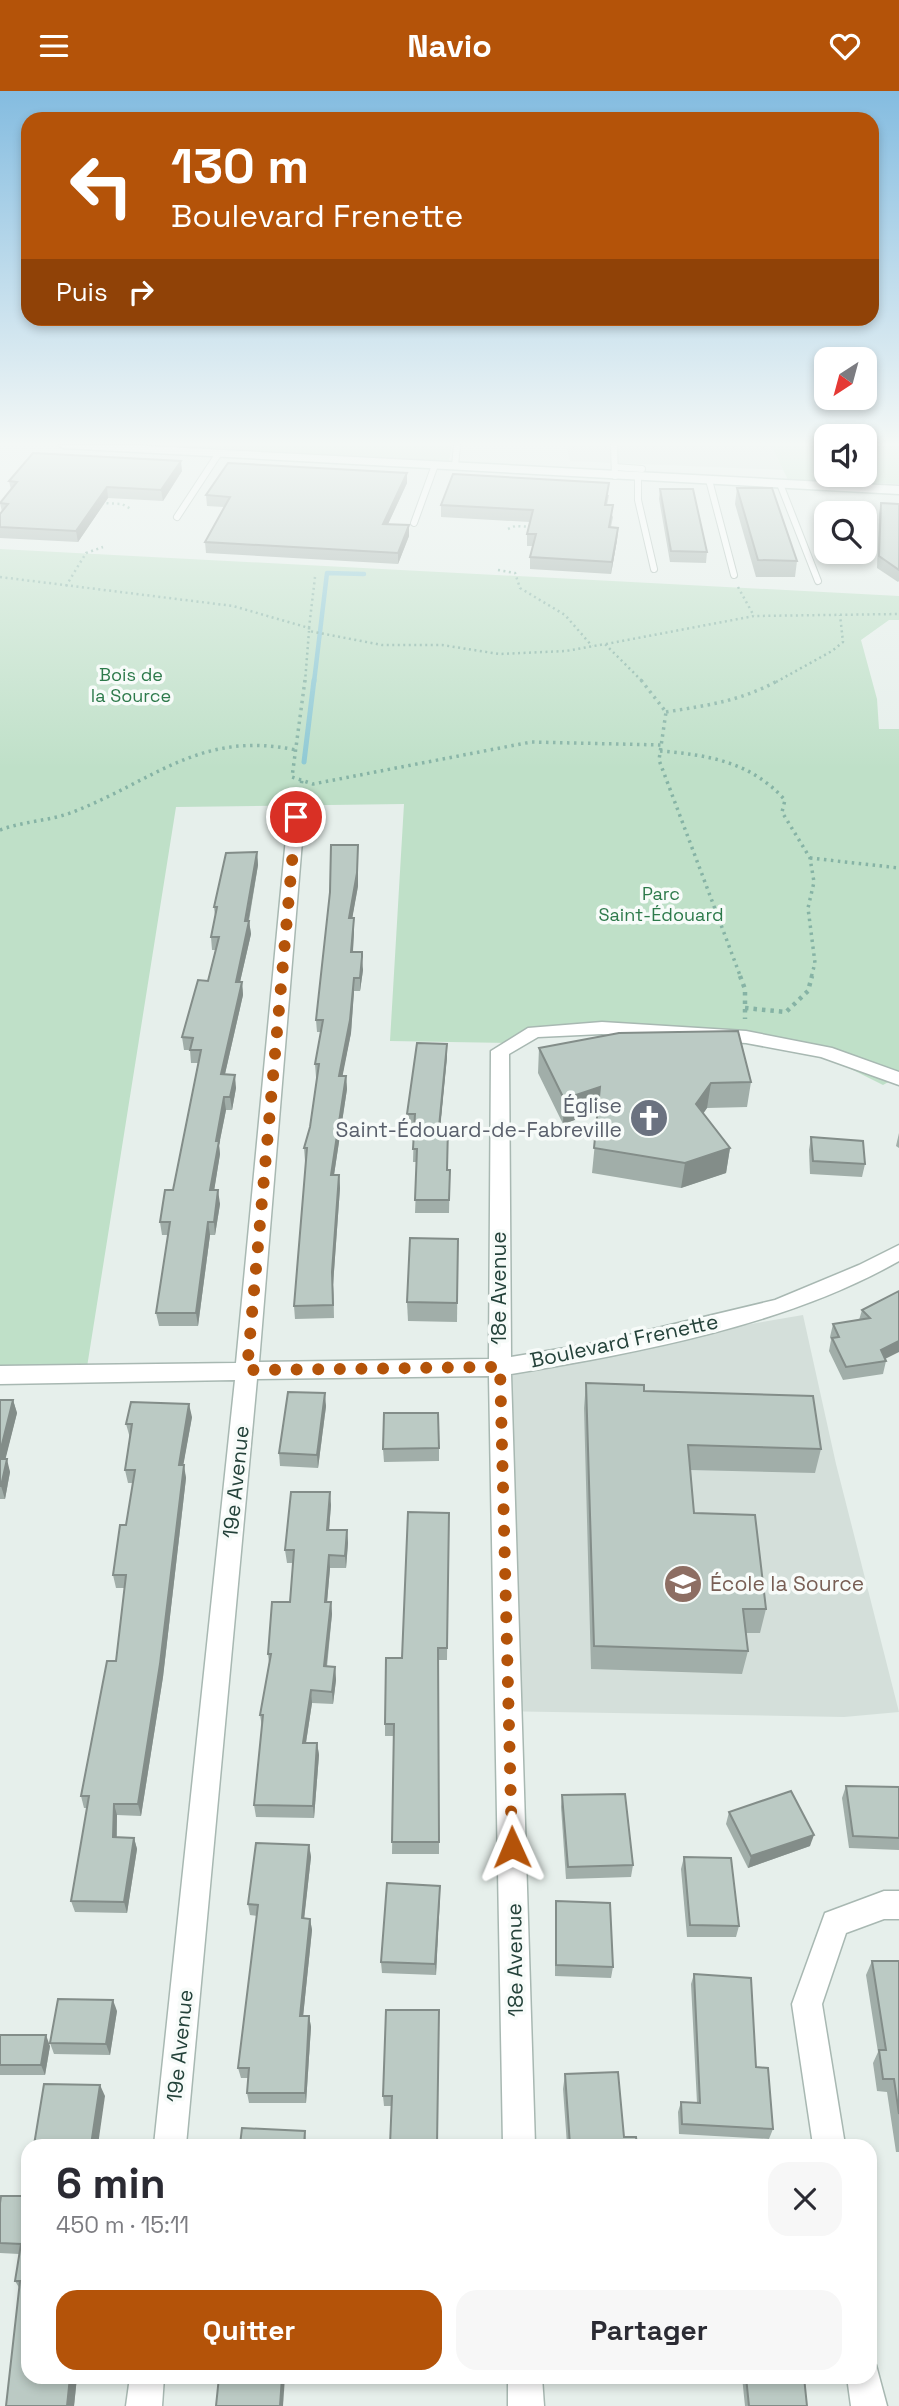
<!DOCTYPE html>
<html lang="fr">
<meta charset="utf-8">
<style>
:root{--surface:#fff;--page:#f7f7f7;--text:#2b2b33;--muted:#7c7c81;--accent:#b45309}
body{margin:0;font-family:"Space Grotesk",sans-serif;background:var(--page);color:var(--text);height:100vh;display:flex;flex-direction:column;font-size:26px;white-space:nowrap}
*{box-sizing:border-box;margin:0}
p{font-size:23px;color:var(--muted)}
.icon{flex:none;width:38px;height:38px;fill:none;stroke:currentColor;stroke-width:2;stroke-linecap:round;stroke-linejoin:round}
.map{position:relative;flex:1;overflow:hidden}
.panel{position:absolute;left:21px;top:2048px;width:856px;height:245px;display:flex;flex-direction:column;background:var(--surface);border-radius:21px;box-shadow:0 4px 10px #0003}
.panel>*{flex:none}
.top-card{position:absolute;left:21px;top:21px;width:858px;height:214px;border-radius:21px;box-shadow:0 4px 10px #0003;background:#b45309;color:#fff;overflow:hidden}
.needle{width:46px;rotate:216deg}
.buttons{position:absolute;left:814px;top:256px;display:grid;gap:14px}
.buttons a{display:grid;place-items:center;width:63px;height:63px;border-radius:14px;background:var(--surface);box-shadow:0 4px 10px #0003;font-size:35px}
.pin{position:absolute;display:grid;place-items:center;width:60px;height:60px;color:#fff;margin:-30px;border:4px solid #fff;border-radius:50%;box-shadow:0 2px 7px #0007}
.me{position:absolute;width:77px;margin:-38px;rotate:359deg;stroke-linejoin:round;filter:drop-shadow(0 0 5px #0008)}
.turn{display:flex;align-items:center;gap:24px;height:147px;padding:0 35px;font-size:32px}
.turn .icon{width:91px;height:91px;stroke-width:2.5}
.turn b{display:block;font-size:49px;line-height:60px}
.then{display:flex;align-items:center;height:66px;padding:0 35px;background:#0003;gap:14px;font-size:26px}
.round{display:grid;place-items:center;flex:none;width:74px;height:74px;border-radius:21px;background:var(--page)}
.headline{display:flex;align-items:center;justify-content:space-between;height:119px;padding:0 35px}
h1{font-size:42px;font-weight:700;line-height:52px}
.primary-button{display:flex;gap:14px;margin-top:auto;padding:14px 35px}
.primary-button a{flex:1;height:80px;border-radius:21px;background:var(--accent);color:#fff;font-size:28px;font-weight:700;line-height:80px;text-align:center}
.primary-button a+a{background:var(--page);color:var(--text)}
header{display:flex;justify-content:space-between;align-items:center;height:91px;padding:0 35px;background:var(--accent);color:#fff;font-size:32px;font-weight:700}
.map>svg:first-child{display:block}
.built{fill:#d4dfda}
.green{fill:#bfe0c8}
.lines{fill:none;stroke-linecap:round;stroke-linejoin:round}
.stream-far1{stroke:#8ec9d4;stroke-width:4.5}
.stream{stroke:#8ec9d4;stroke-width:5}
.service-casing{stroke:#a8b8b2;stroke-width:8}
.minor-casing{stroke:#a8b8b2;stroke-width:3}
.secondary-casing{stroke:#a4bbb3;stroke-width:3}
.path-far2{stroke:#86b3a5;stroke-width:2.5;stroke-dasharray:2 3.5;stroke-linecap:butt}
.path-far1{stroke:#86b3a5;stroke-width:3.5;stroke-dasharray:2.5 4.5;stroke-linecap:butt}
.path{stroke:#86b3a5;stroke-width:4.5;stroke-dasharray:3.5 5;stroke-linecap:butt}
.service{stroke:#fff;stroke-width:6}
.minor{fill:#fff;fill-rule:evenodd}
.secondary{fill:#fff;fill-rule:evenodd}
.wall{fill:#a1aea9}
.shaded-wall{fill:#838d89}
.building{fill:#bbcac4;stroke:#838d89;stroke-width:2}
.route{stroke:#b45309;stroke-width:12;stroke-dasharray:0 21.6}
.labels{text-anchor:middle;stroke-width:7;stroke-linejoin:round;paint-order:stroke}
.far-park-label{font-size:18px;fill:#2d7a4b;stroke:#f7fbf9}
.worship-label{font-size:21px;fill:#5b616d;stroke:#f7fbf9;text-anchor:end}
.street-label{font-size:21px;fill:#24423a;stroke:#f7fbf9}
.education-label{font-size:21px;fill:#785e54;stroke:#f7fbf9;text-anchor:start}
</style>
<header><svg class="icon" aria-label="menu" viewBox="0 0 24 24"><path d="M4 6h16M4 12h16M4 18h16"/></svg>Navio<svg class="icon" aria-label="heart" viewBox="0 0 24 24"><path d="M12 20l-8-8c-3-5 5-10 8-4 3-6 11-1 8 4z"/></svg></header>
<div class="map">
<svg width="899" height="2315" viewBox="0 0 899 2315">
<rect width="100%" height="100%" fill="#e6efeb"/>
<!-- built -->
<g class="built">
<polygon points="566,354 771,354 783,379 570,370"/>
<polygon points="803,1224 836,1373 899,1621 844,1626 499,1620 500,1276"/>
</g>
<!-- green -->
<g class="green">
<polygon points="161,354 452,354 449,370"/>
<polygon points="771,354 826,354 826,383 864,383 865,354 899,354 899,393 788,389"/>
<polygon points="0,458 899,505 899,529 889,529 861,549 877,608 879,638 899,638 899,985 883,994 829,967 688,943 553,934 512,952 390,950 404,713 176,716 87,1276 0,1277"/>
</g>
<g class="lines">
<!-- stream-far1 -->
<polyline class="stream-far1" points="314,591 327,482 364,483"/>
<!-- stream -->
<polyline class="stream" points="304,671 314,589"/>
<defs>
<g id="service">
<polyline points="614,354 615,385"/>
<polyline points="455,375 457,354"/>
<polyline points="615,376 642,378"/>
<polyline points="638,386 638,409 654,478"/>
<polyline points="709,389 734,484"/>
<polyline points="780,393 818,490"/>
<polyline points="177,426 219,362"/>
<polyline points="414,432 435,374"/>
</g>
<g id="minor">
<path d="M296,721L304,726L259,1271L489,1268L491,960L528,937L602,931L746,940L832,957L899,981V994L821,966L746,952L602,943L538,946L509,963L511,1266L595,1252L775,1209L859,1174L899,1154V1170C785,1235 639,1261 511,1283L535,2054H503L489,1285L257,1288L186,2054H154L235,1289L0,1293V1275L236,1272L288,726Z"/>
<polygon points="884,1800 899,1800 899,1828 884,1828 846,1842 822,1913 845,2054 813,2054 792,1913 825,1822"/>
<polygon points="870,2271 876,2274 887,2315 851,2315 847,2286 870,2286"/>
<polygon points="130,2286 164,2286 162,2315 126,2315"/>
<polygon points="508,2286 542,2286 544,2315 508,2315"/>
</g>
<polygon id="secondary" points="58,354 129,354 899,395 899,403 63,357"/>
</defs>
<!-- service casing -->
<use href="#service" class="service-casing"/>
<!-- minor casing -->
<use href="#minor" class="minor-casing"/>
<!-- secondary casing -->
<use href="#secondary" class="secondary-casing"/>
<!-- path-far2 -->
<g class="path-far2">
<polyline points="101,412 122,413 131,418"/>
<polyline points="508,438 515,435 534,436"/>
<polyline points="498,479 515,482 520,497 565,524 592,555"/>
<polyline points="0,486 233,515 309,537 309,540 382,554 442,554 499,563 566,560 605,553 643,591"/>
<polyline points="66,495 86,462 103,456"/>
<polyline points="738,496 754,525"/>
<polyline points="309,537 315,486"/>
<polyline points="606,553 754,525 899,523"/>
<polyline points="305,591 309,540"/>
<polyline points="776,591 832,560 843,551 840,524"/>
</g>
<!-- path-far1 -->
<g class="path-far1">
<polyline points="305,589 292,686 313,693 531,651 661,654"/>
<polyline points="641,589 666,621 659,669 741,887"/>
<path d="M666,621C709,614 741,610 779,589"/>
<path d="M660,660C709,664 751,671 785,709L782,721L810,767L814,791L808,817L815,872L811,887"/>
<polyline points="298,713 302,689"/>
<path d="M0,739C24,730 50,730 73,721C155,689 201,639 296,659"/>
<polyline points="810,767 899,777"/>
</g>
<!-- path -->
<g class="path">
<polyline points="740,885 745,898 745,928"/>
<polyline points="745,917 786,921 808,900 812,885"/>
</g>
<!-- service -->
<use href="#service" class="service"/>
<!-- minor -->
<use href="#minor" class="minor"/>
<!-- secondary -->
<use href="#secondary" class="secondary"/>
</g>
<!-- wall -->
<g class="wall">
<polygon points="182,380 163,410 108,407 78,451 0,447 0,423 2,421 0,412 11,399 9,390"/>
<polygon points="407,392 388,433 409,445 398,473 206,462 205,451 224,416 207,415 206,404"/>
<polygon points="737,397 797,470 795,486 756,486 735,413"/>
<polygon points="660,398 707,461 706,472 670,471 659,408"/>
<polygon points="609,404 607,414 613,426 611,436 618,437 617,449 611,483 530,478 530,466 533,455 527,455 527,443 530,431 441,426 441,414"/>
<polygon points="881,412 899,413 899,490 898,491 877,477 879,423"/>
<polygon points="358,754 358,795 352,827 354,840 353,861 363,879 360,900 354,900 351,942 342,985 346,985 347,998 334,1084 339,1084 340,1097 333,1194 334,1227 295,1228 294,1215 306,1070 305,1070 304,1057 310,1036 317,986 316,986 315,973 321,941 317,941 316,929 330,801"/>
<polygon points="257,761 258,774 249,830 251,843 240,891 242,891 243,904 225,983 236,997 232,1019 226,1019 219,1054 220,1063 214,1099 220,1113 215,1144 210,1144 198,1235 159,1235 156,1222 168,1144 162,1144 160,1131 173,1099 198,972 191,972 190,959 184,959 182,946 208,890 216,859 212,859 211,846 215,825 214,816"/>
<polygon points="539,957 751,991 747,1016 707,1017 703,1022 730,1057 726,1082 681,1097 592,1082 598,1021 563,1033 538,982"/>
<polygon points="447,966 440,1036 447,1079 450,1079 449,1122 415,1122 417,1071 413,1071 414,1036 407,1036 407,1023"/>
<polygon points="899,1042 899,1057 896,1055"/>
<polygon points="811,1046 865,1073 862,1086 810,1083 809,1059"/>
<polygon points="458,1148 457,1231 408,1230 407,1211"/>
<polygon points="899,1200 885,1268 886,1270 883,1283 843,1289 829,1260 831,1249 830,1246 833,1233 859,1229 862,1219"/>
<polygon points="586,1292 644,1300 821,1358 815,1382 690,1379 694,1422 766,1518 760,1542 746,1542 748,1560 742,1583 591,1578 584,1317"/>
<polygon points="0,1309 13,1309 17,1322 5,1368 10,1381 5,1408 0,1408"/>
<polygon points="326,1315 318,1377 280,1375 279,1362"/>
<polygon points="192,1326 183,1374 186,1387 163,1586 141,1725 117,1724 117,1746 134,1747 137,1758 127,1822 75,1821 71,1810 87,1717 84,1717 81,1705 116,1570 125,1497 116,1497 113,1484 126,1434 133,1392 128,1392 125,1379 130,1347 126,1333"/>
<polygon points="439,1357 439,1370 384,1371 383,1358"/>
<polygon points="331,1414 329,1439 347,1439 348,1452 346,1477 330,1477 327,1511 331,1511 332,1523 327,1576 335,1576 336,1589 333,1613 312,1612 306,1652 317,1652 319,1664 314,1727 256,1726 254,1714 262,1636 260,1624 269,1572 268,1563 290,1511 293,1472 287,1472 285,1459"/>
<polygon points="449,1422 447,1569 439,1569 439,1763 392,1763 394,1645 385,1645 385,1633 402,1567"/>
<polygon points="846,1695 899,1696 899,1759 849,1757 842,1707"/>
<polygon points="562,1704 633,1774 631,1786 566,1788 561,1716"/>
<polygon points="729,1721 810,1755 748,1777 726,1733"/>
<polygon points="309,1754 311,1766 304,1827 310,1828 312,1839 303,1925 309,1925 311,1936 306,2012 249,2012 247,2002 248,1987 241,1987 238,1977 257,1825 250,1824 248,1813"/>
<polygon points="684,1766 739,1835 736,1846 687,1846 681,1778"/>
<polygon points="440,1795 436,1884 382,1882 381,1871"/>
<polygon points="556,1810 613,1876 611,1887 555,1885 555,1822"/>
<polygon points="872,1870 899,1870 899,2061 896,2061 887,2001 877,2000 873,1972 878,1961 866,1884"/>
<polygon points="694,1883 773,2038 769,2048 679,2043 678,2021 681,2011 697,2012 691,1893"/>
<polygon points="439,1919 392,2015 384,2015 383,2005"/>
<polygon points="117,1920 110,1964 54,1963 50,1952"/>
<polygon points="0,1944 50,1955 45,1984 0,1984"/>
<polygon points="565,1983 624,2046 637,2054 567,2054 563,1998"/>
<polygon points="28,2092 28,2286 77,2286 74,2315 6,2315 20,2198 15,2190 19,2163 0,2162 0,2112 1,2105 26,2105"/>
<polygon points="742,2286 804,2286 807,2315 745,2315"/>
</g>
<!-- shaded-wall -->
<g class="shaded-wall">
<polygon points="181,370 182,380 163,410 161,399"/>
<polygon points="407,382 407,392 383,444 383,433"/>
<polygon points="107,396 108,407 78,451 76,440"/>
<polygon points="409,434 409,445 398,473 398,462"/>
<polygon points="618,437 617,449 611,483 612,471"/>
<polygon points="358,754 358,795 350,840 349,827"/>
<polygon points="257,761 258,774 247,838 249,830 251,843 237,904 236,891"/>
<polygon points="354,827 354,840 352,874 351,861"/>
<polygon points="362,866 363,879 360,900 360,887"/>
<polygon points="354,887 354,900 351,942 340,998 339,985"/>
<polygon points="242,891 243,904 222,996 221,983"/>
<polygon points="447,953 447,966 439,1049 439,1036"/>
<polygon points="235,984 236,997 232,1019 230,1006"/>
<polygon points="346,985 347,998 332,1097 331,1084"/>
<polygon points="711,992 707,1017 693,1038 696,1013"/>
<polygon points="600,996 598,1021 563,1033 564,1008"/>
<polygon points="224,1006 226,1019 219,1054 220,1063 212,1113 210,1099 216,1050"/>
<polygon points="730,1057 726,1082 681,1097 685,1072"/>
<polygon points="339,1084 340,1097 333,1194 334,1227 332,1181"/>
<polygon points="218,1099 220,1113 215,1144 214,1131"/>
<polygon points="208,1131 210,1144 198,1235 196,1222"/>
<polygon points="899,1250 899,1261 877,1272 881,1259"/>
<polygon points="325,1302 326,1315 318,1377 317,1364"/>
<polygon points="13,1309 17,1322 2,1382 0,1375 0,1361"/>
<polygon points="189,1313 192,1326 181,1387 179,1374"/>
<polygon points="7,1368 10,1381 5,1408 1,1395"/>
<polygon points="184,1374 186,1387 163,1586 141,1725 138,1713"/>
<polygon points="330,1401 331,1414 328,1452 327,1439"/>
<polygon points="347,1439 348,1452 346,1477 345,1465"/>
<polygon points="329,1464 330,1477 326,1523 325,1511"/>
<polygon points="331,1511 332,1523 325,1588 324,1575"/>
<polygon points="335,1576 336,1589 333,1613 332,1601"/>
<polygon points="311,1599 312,1612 304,1664 303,1652"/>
<polygon points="317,1652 319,1664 314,1727 313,1715"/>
<polygon points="114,1713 117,1724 116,1758 113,1746"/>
<polygon points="814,1744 810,1755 748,1777 751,1765"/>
<polygon points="134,1747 137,1758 127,1822 124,1811"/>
<polygon points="309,1754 311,1766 303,1838 302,1827"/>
<polygon points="440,1795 440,1806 436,1884 435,1873"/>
<polygon points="310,1828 312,1839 302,1936 300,1925"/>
<polygon points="113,1909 117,1920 110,1964 106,1953"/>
<polygon points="309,1925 311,1936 306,2012 305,2002"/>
<polygon points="46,1944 50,1955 45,1984 41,1974"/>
<polygon points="100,1994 105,2005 98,2054 91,2054"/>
<polygon points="305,2040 306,2054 304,2054"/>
<polygon points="70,2286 77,2286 74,2315 67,2315"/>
<polygon points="282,2286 285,2286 283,2315 280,2315"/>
</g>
<!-- building -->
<g class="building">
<polygon points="33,362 181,370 161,399 107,396 76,440 0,436 0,423 8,413 0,412 17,391 9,390"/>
<polygon points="228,372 407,382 383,433 409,434 398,462 205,451 230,406 206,404"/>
<polygon points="453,383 609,392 605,414 613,414 609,436 618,437 612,471 530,466 536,443 527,443 533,419 441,414"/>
<polygon points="737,397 772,397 797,470 758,469"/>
<polygon points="660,398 693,398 707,461 671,460"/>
<polygon points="881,412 899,413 899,479 879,465"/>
<polygon points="331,754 358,754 357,782 349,827 354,827 351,861 362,861 362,866 360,887 354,887 350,929 339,985 346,985 331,1084 339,1084 332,1181 333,1214 294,1215 307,1057 304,1057 310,1036 319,973 315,973 323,929 316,929 330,801"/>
<polygon points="257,761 245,830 249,830 236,891 242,891 221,983 235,984 230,1006 224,1006 216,1050 219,1050 210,1099 218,1099 214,1131 208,1131 196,1222 156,1222 170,1131 160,1131 165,1099 173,1099 201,959 190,959 193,947 182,946 198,889 208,890 219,846 211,846 217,816 214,816 226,762"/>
<polygon points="738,940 751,991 711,992 696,1013 730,1057 685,1072 594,1057 600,996 564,1008 539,957 619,942"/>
<polygon points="417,952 447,953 439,1036 448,1036 447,1079 450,1079 449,1109 415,1109 417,1058 413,1058 415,1023 407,1023"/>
<polygon points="811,1046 863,1050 865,1073 813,1070"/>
<polygon points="410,1147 458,1148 457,1212 407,1211"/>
<polygon points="899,1200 899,1250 881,1259 886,1270 846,1276 832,1247 839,1246 833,1233 870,1227 862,1219"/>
<polygon points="586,1292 644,1294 644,1300 813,1305 821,1358 688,1354 694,1422 755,1424 766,1518 743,1518 748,1560 594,1555"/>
<polygon points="288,1301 325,1302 317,1364 279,1362"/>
<polygon points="0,1309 13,1309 0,1361"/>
<polygon points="131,1311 189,1313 179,1374 184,1374 160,1573 138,1713 114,1713 113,1746 134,1747 124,1811 71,1810 89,1705 81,1705 107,1570 116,1570 126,1484 113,1484 120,1434 126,1434 135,1379 125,1379 132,1333 126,1333"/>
<polygon points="384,1322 438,1322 439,1357 383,1358"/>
<polygon points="0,1368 7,1368 1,1395 0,1395"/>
<polygon points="291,1401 330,1401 327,1439 347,1439 345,1465 329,1464 325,1511 331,1511 324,1575 335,1576 332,1601 311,1599 303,1652 317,1652 313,1715 254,1714 263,1624 260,1624 271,1563 268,1563 272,1511 290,1511 294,1459 285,1459"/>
<polygon points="408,1421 449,1422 447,1557 438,1557 439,1751 392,1751 394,1633 385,1633 386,1567 402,1567"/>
<polygon points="846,1695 899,1696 899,1747 853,1745"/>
<polygon points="791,1700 814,1744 751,1765 729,1721"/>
<polygon points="625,1703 633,1774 568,1776 562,1704"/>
<polygon points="256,1752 309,1754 302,1827 310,1828 300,1925 309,1925 305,2002 247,2002 249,1977 238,1977 258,1814 248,1813"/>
<polygon points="684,1766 731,1767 739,1835 690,1834"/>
<polygon points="387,1792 440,1795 435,1873 381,1871"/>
<polygon points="556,1810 610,1812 613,1876 556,1874"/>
<polygon points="872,1870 899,1870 899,2023 894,1988 883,1988 879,1959 886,1959"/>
<polygon points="694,1883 751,1887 756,1976 768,1977 773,2038 682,2033 681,2011 700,2012"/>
<polygon points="58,1908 113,1909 106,1953 50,1952"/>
<polygon points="386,1919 439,1919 437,2054 390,2054 392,2005 383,2005"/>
<polygon points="0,1944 46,1944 41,1974 0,1974"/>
<polygon points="618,1981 624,2046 636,2046 637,2054 570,2054 565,1983"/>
<polygon points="44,1993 100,1994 91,2054 34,2054"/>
<polygon points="242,2037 305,2040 304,2054 240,2054"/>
<polygon points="28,2092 28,2286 70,2286 67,2315 6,2315 20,2190 15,2190 21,2153 0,2152 0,2112 1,2105 26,2105"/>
<polygon points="219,2286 282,2286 280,2315 216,2315"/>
<polygon points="746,2286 804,2286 807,2315 749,2315"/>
</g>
<!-- sky -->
<linearGradient id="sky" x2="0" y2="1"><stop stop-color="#84bce0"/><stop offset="0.52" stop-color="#f4f8f6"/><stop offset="1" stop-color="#f4f8f6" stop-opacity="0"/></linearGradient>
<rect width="899" height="678" fill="url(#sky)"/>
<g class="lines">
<!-- route -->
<polyline class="route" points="296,726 247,1279 500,1276 512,1756"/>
</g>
<!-- icons -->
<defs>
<symbol id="church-disc" viewBox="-11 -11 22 22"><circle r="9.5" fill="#6b7280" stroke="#f7fbf9"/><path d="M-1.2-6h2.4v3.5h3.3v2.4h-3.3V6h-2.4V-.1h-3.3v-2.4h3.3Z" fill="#fff"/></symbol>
<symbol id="school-disc" viewBox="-11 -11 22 22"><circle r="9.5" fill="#8d6e63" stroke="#f7fbf9"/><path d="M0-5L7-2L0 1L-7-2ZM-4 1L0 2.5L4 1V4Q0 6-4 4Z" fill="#fff"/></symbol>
</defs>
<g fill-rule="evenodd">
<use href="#church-disc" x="627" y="1005" width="44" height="44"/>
<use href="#school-disc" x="661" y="1471" width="44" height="44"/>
</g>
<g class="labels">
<!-- far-park labels -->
<g class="far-park-label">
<text x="131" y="590">Bois de<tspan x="131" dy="21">la Source</tspan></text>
<text x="661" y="809">Parc<tspan x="661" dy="21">Saint-Édouard</tspan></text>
</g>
<!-- worship labels -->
<g class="worship-label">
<text x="622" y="1022">Église<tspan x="622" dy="24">Saint-Édouard-de-Fabreville</tspan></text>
</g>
<!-- street labels -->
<g class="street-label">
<text transform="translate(499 1197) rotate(-90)" y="7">18e Avenue</text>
<text transform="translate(624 1250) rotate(-12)" y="7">Boulevard Frenette</text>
<text transform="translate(236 1391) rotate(-84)" y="7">19e Avenue</text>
<text transform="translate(515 1869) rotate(-91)" y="7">18e Avenue</text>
<text transform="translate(180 1955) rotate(-84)" y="7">19e Avenue</text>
</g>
<!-- education labels -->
<g class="education-label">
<text x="710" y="1500">École la Source</text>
</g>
</g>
</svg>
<div class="buttons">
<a><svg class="needle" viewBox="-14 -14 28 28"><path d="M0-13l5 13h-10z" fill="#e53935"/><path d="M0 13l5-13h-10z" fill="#7c7c81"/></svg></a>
<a><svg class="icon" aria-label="sound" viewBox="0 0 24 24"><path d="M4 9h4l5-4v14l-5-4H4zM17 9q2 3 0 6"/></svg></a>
<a><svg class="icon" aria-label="search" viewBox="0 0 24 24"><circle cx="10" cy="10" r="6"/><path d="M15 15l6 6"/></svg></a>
</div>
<div class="pin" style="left:296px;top:726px;background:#d93025"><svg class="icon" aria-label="arrive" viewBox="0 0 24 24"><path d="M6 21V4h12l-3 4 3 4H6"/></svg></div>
<svg class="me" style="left:512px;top:1756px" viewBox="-20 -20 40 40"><path d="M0-17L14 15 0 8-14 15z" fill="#b45309" stroke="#fff" stroke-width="4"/></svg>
<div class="top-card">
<div class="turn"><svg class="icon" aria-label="left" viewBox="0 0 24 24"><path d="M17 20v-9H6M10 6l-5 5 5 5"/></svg><div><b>130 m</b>Boulevard Frenette</div></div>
<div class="then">Puis<svg class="icon" aria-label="right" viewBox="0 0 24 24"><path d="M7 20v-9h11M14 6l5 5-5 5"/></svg></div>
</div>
<section class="panel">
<div class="headline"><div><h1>6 min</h1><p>450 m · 15:11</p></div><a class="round"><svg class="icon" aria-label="close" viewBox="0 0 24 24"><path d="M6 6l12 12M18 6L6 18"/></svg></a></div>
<div class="primary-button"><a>Quitter</a><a>Partager</a></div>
</section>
</div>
